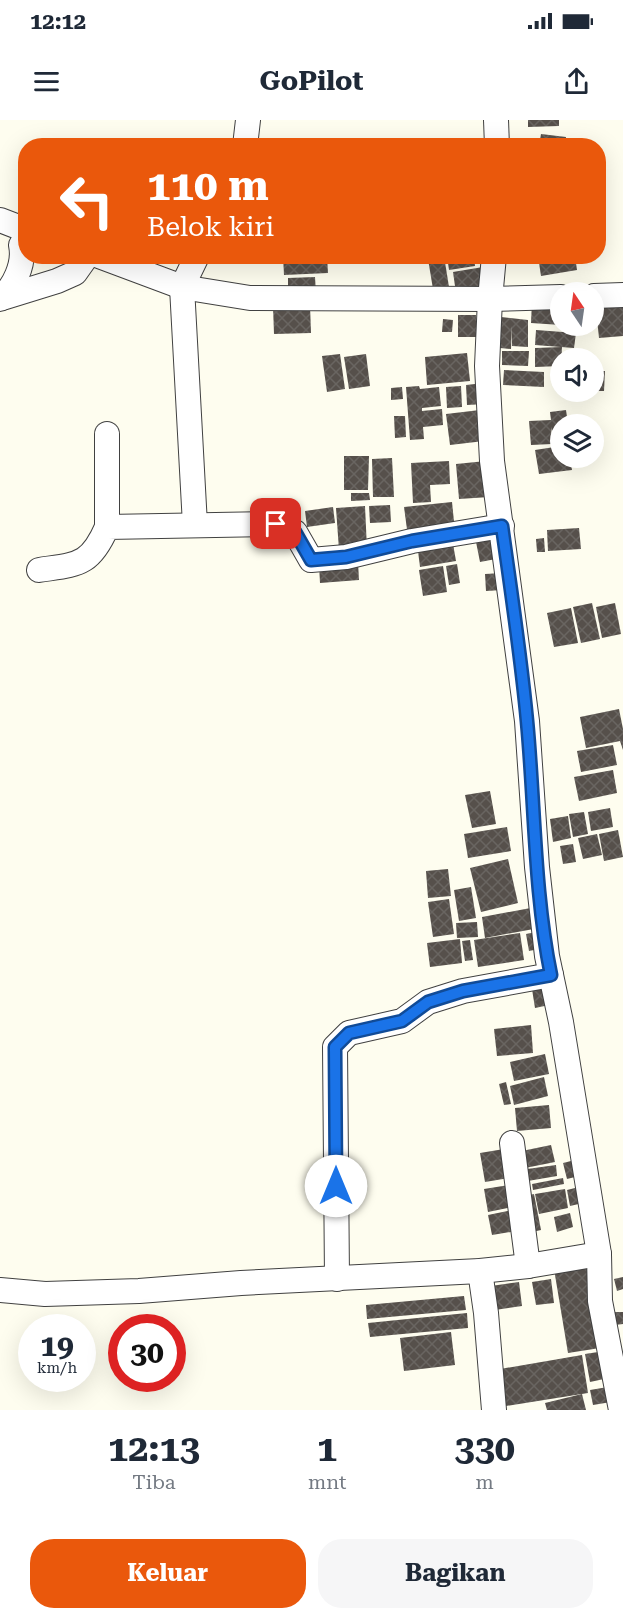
<!DOCTYPE html>
<html lang="id">
<style>
:root{--surface:#fff;--page:#f6f6f7;--text:#1f2937;--muted:#747a83;--accent:#ea580c}
body{margin:0;font-family:"Roboto Serif",serif;background:var(--page);color:var(--text);height:100vh;display:flex;flex-direction:column;font-size:22px;white-space:nowrap}
*{box-sizing:border-box;margin:0}
p{font-size:20px;color:var(--muted)}
.icon{flex:none;width:33px;height:33px;fill:none;stroke:currentColor;stroke-width:2;stroke-linecap:round;stroke-linejoin:round}
.map{position:relative;height:1290px;overflow:hidden}
.panel{display:flex;flex-direction:column;background:var(--surface);flex:1}
.panel>*{flex:none}
.top-card{position:absolute;left:18px;top:18px;width:588px;height:126px;border-radius:24px;box-shadow:0 6px 24px #0002;background:#ea580c;color:#fff;overflow:hidden}
.needle{width:39px;rotate:347deg}
.tools{position:absolute;left:550px;top:162px;display:grid;gap:12px}
.tools a{display:grid;place-items:center;width:54px;height:54px;border-radius:50%;background:var(--surface);box-shadow:0 6px 24px #0002;font-size:30px}
.speed{position:absolute;left:18px;top:1194px;display:flex;gap:12px;font-size:30px;font-weight:700;text-align:center}
.speed>*{display:grid;place-content:center;width:78px;height:78px;border-radius:50%;background:var(--surface);box-shadow:0 6px 24px #0002;line-height:1}
.speed small{font-size:15px;font-weight:400}
.speed .limit{border:9px solid #d22;background:#fff;color:#111}
.pin{position:absolute;display:grid;place-items:center;width:51px;height:51px;color:#fff;margin:-26px;border-radius:12px;box-shadow:0 3px 9px #0006}
.me{position:absolute;width:66px;margin:-33px;rotate:0deg;stroke-linejoin:round;filter:drop-shadow(0 0 4px #0008)}
.turn{display:flex;align-items:center;gap:21px;height:126px;padding:0 30px;font-size:27px}
.turn .icon{width:78px;height:78px;stroke-width:2.5}
.turn b{display:block;font-size:42px;line-height:51px}
.eta{display:flex;justify-content:space-evenly;align-items:center;height:102px;text-align:center}
.eta b{font-size:36px;font-weight:700;line-height:42px}
.cta{display:flex;gap:12px;margin-top:auto;padding:12px 30px}
.cta a{flex:1;height:69px;border-radius:24px;background:var(--accent);color:#fff;font-size:24px;font-weight:700;line-height:69px;text-align:center}
.cta a+a{background:var(--page);color:var(--text)}
.status{display:flex;justify-content:space-between;align-items:center;height:42px;padding:0 30px;background:var(--surface);direction:ltr}
.status svg{height:16px;fill:currentColor}
header{display:flex;justify-content:space-between;align-items:center;height:78px;padding:0 30px;background:var(--surface);font-size:27px;font-weight:700}
.map>svg:first-child{display:block}
.building{fill:url(#building-cross-hatch)}
.lines{fill:none;stroke-linecap:round;stroke-linejoin:round}
.street-casing{stroke:#414141;stroke-width:26}
.street{stroke:#fff;stroke-width:24}
.route-casing{stroke:#114b97;stroke-width:15}
.route{stroke:#1a73e8;stroke-width:10}
</style>
<div class="status"><b>12:12</b><svg viewBox="0 0 49 12"><path d="M0 12V9h3v3zM5 12V6h3v6zM10 12V3h3v9zM15 12V0h3v12zM26 1h20v11H26zM47 4h2v5h-2z"/></svg></div>
<header><svg class="icon" aria-label="menu" viewBox="0 0 24 24"><path d="M4 6h16M4 12h16M4 18h16"/></svg>GoPilot<svg class="icon" aria-label="share" viewBox="0 0 24 24"><path d="M12 15V3M7 8l5-5 5 5M5 13v7h14v-7"/></svg></header>
<div class="map">
<svg width="623" height="1290" viewBox="0 0 623 1290">
<defs>
<pattern id="building-cross-hatch" width="8" height="8" patternUnits="userSpaceOnUse" patternTransform="scale(1.5)"><rect width="8" height="8" fill="#56504b"/><path d="M0 0l8 8M0 8l8-8" fill="none" stroke="#696561"/></pattern>
</defs>
<rect width="100%" height="100%" fill="#fefdef"/>
<!-- building -->
<g class="building">
<polygon points="528,0 559,0 559,6 528,7"/>
<polygon points="541,14 566,17 565,26 539,26"/>
<polygon points="598,65 604,65 606,118 598,118"/>
<polygon points="283,136 327,136 328,153 284,155"/>
<polygon points="444,136 449,167 433,169 428,139"/>
<polygon points="447,136 474,136 475,146 449,150"/>
<polygon points="538,136 575,136 577,150 541,156"/>
<polygon points="483,147 486,168 456,173 453,152"/>
<polygon points="315,157 316,174 288,175 288,158"/>
<polygon points="623,177 623,216 599,218 595,180"/>
<polygon points="532,181 561,183 561,205 531,203"/>
<polygon points="310,185 311,213 274,214 273,186"/>
<rect x="458" y="195" width="18" height="22"/>
<polygon points="501,197 528,200 528,227 512,226 512,206 511,229 500,228"/>
<polygon points="443,199 453,200 452,212 442,212"/>
<polygon points="536,210 576,213 574,228 535,225"/>
<polygon points="562,227 561,246 535,247 535,228"/>
<polygon points="502,231 529,231 528,246 502,245"/>
<polygon points="467,233 470,261 427,265 425,237"/>
<polygon points="340,234 345,269 327,272 322,236"/>
<polygon points="366,234 370,266 349,269 344,237"/>
<polygon points="504,250 544,252 544,267 503,265"/>
<polygon points="594,251 605,251 604,271 594,271"/>
<polygon points="484,263 485,284 467,285 466,265"/>
<polygon points="419,266 420,269 439,267 441,286 422,288 422,291 442,289 443,305 423,307 424,319 410,320 406,267"/>
<polygon points="461,266 462,287 447,288 446,267"/>
<polygon points="402,267 403,279 391,280 391,268"/>
<polygon points="480,290 484,321 450,325 446,294"/>
<polygon points="566,290 568,304 561,304 561,322 554,323 551,307 552,324 531,325 529,301 551,300 550,292"/>
<polygon points="394,296 405,296 406,317 395,318"/>
<polygon points="561,326 561,338 570,338 572,350 539,354 535,330"/>
<polygon points="344,336 369,336 368,370 344,370"/>
<polygon points="392,338 394,377 373,377 372,339"/>
<polygon points="449,341 450,364 430,365 431,382 413,383 411,343"/>
<polygon points="486,341 489,377 459,379 456,344"/>
<polygon points="351,373 369,373 370,380 351,381"/>
<polygon points="452,382 455,411 408,417 404,387"/>
<polygon points="390,385 391,402 370,403 369,386"/>
<polygon points="365,386 367,429 339,430 336,388"/>
<polygon points="333,387 335,403 307,407 305,391"/>
<polygon points="579,408 581,429 548,431 547,410"/>
<polygon points="452,418 456,441 420,447 417,423"/>
<polygon points="544,418 545,432 537,432 536,419"/>
<polygon points="493,419 496,439 480,442 476,422"/>
<polygon points="358,442 359,460 320,463 319,444"/>
<polygon points="457,444 460,463 449,465 446,446"/>
<polygon points="443,446 447,472 423,476 419,450"/>
<polygon points="502,453 503,470 486,471 485,454"/>
<polygon points="592,483 600,519 581,523 573,487"/>
<polygon points="615,483 621,514 602,518 596,487"/>
<polygon points="571,488 578,523 554,527 547,493"/>
<polygon points="619,589 623,609 623,630 620,621 586,628 580,597"/>
<polygon points="613,625 617,645 581,652 577,631"/>
<polygon points="613,650 617,673 579,681 574,657"/>
<polygon points="490,671 496,704 472,708 465,675"/>
<polygon points="610,688 613,707 591,711 588,692"/>
<polygon points="584,692 588,714 573,717 569,694"/>
<polygon points="568,696 571,718 553,722 550,699"/>
<polygon points="507,707 511,731 468,738 464,714"/>
<polygon points="618,710 623,737 604,741 599,714"/>
<polygon points="597,714 602,735 583,739 578,718"/>
<polygon points="573,724 576,742 563,744 560,726"/>
<polygon points="508,739 518,783 481,792 470,748"/>
<polygon points="448,749 451,776 428,778 426,751"/>
<polygon points="471,767 476,798 459,801 454,770"/>
<polygon points="449,779 454,814 433,817 428,782"/>
<polygon points="536,787 539,808 485,818 482,797"/>
<polygon points="477,802 478,817 457,818 456,803"/>
<polygon points="536,812 539,829 529,831 526,814"/>
<polygon points="520,813 524,840 478,847 474,820"/>
<polygon points="460,819 462,843 430,847 427,823"/>
<polygon points="470,820 473,840 465,841 462,821"/>
<polygon points="550,859 554,884 535,888 531,863"/>
<polygon points="531,905 533,933 497,936 494,909"/>
<polygon points="545,934 549,954 514,961 510,942"/>
<polygon points="544,957 548,976 514,985 510,966"/>
<polygon points="506,962 511,984 504,985 499,964"/>
<polygon points="549,985 551,1008 517,1011 515,988"/>
<polygon points="551,1025 555,1042 520,1049 517,1032"/>
<polygon points="504,1029 509,1058 485,1062 480,1033"/>
<polygon points="575,1040 579,1056 567,1059 563,1043"/>
<polygon points="556,1045 557,1056 522,1062 520,1050"/>
<polygon points="563,1058 564,1064 533,1070 532,1064"/>
<polygon points="509,1065 513,1087 488,1092 484,1069"/>
<polygon points="579,1067 583,1083 570,1086 567,1070"/>
<polygon points="565,1069 568,1088 539,1094 535,1074"/>
<polygon points="534,1074 541,1110 532,1112 525,1076"/>
<polygon points="512,1090 517,1111 492,1115 488,1095"/>
<polygon points="570,1093 573,1107 557,1112 554,1097"/>
<polygon points="585,1137 600,1228 568,1233 553,1143"/>
<polygon points="623,1157 623,1169 617,1171 614,1159"/>
<polygon points="551,1159 554,1183 536,1185 532,1162"/>
<polygon points="519,1162 522,1186 495,1190 491,1166"/>
<polygon points="464,1176 466,1190 367,1199 366,1185"/>
<polygon points="614,1192 623,1192 623,1204 615,1205"/>
<polygon points="467,1193 468,1208 370,1217 368,1203"/>
<polygon points="451,1212 455,1245 404,1251 400,1218"/>
<polygon points="598,1232 604,1259 590,1262 585,1234"/>
<polygon points="582,1235 588,1273 506,1286 500,1249"/>
<polygon points="608,1267 611,1282 593,1285 590,1270"/>
<polygon points="582,1274 586,1290 547,1290 545,1283"/>
</g>
<g class="lines">
<defs>
<g id="street">
<polyline points="496,0 497,26"/>
<polyline points="245,26 248,0"/>
<polyline points="0,100 26,110"/>
<polyline points="99,136 182,167 250,178 490,179 561,177"/>
<polyline points="494,136 490,179 487,246 492,341 527,601 537,747 547,836 561,902 599,1134 600,1181 621,1290"/>
<polyline points="594,176 623,175"/>
<polyline points="2,178 57,161 75,153 87,136"/>
<path d="M0,179C14,167 25,144 21,125L26,118"/>
<polyline points="195,405 182,167 197,136"/>
<polyline points="107,407 107,314"/>
<path d="M39,450C78,444 90,446 107,407L276,404L295,412L311,440L346,437L412,421L502,406"/>
<polyline points="512,1023 528,1146"/>
<polyline points="480,1151 486,1193 494,1290"/>
<polyline points="337,1159 335,927 349,913 402,901 428,882 463,871 551,855"/>
<polyline points="0,1170 45,1174 139,1171 241,1163 480,1151 528,1146 599,1134"/>
</g>
</defs>
<!-- street casing -->
<use href="#street" class="street-casing"/>
<!-- street -->
<use href="#street" class="street"/>
</g>
<g class="lines">
<defs>
<path id="route" d="M276,404L295,412L311,440L346,437L412,421L502,406C511,471 521,536 527,601C535,685 534,772 551,855L463,871L428,882L402,901L349,913L335,927L336,1066"/>
</defs>
<!-- route casing -->
<use href="#route" class="route-casing"/>
<!-- route -->
<use href="#route" class="route"/>
</g>
</svg>
<div class="tools">
<a><svg class="needle" viewBox="-14 -14 28 28"><path d="M0-13l5 13h-10z" fill="#e53935"/><path d="M0 13l5-13h-10z" fill="#747a83"/></svg></a>
<a><svg class="icon" aria-label="sound" viewBox="0 0 24 24"><path d="M4 9h4l5-4v14l-5-4H4zM17 9q2 3 0 6"/></svg></a>
<a><svg class="icon" aria-label="layers" viewBox="0 0 24 24"><path d="M12 4l9 5-9 5-9-5zM3 14l9 5 9-5"/></svg></a>
</div>
<div class="speed"><div>19<small>km/h</small></div><div class="limit">30</div></div>
<div class="pin" style="left:276px;top:404px;background:#d93025"><svg class="icon" aria-label="arrive" viewBox="0 0 24 24"><path d="M6 21V4h12l-3 4 3 4H6"/></svg></div>
<svg class="me" style="left:336px;top:1066px" viewBox="-20 -20 40 40"><circle r="19" fill="#fff"/><path d="M0-13L10 11 0 6-10 11z" fill="#1a73e8"/></svg>
<div class="top-card">
<div class="turn"><svg class="icon" aria-label="left" viewBox="0 0 24 24"><path d="M17 20v-9H6M10 6l-5 5 5 5"/></svg><div><b>110 m</b>Belok kiri</div></div>
</div>
</div>
<section class="panel">
<div class="eta">
<div><b>12:13</b><p>Tiba</p></div>
<div><b>1</b><p>mnt</p></div>
<div><b>330</b><p>m</p></div>
</div>
<div class="cta"><a>Keluar</a><a>Bagikan</a></div>
</section>
